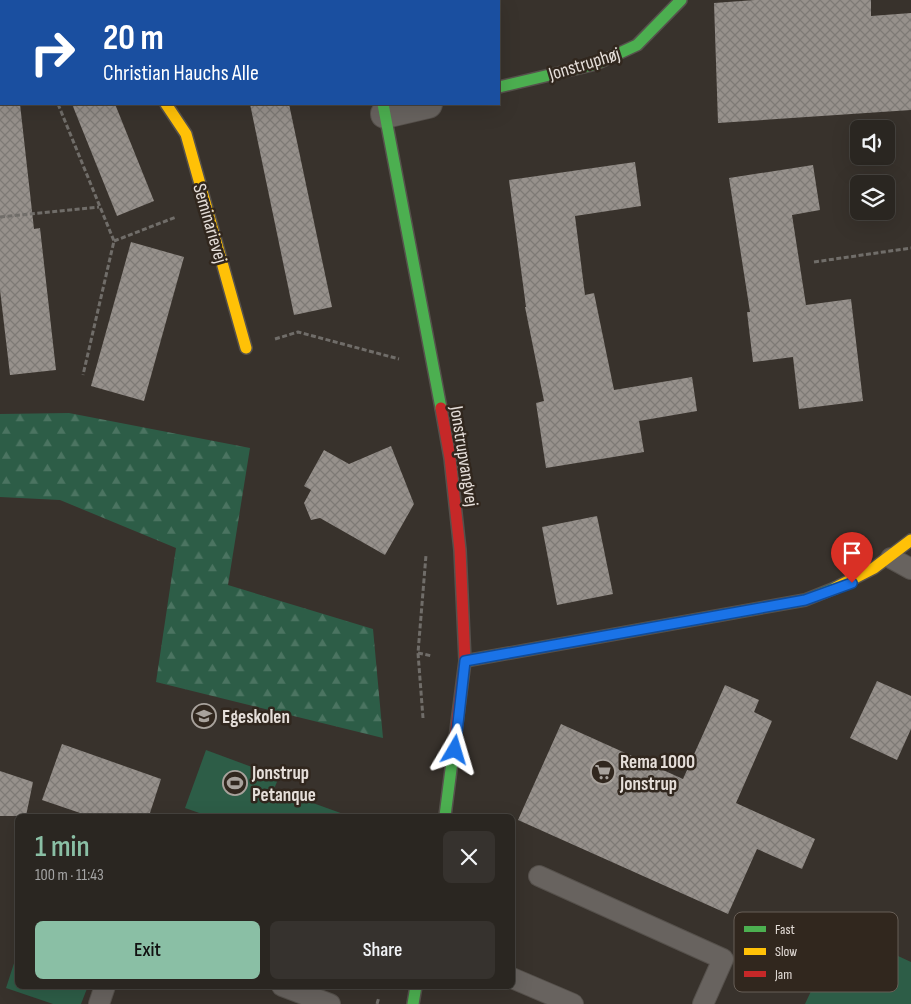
<!DOCTYPE html>
<meta charset="utf-8">
<style>
:root{--surface:#2a2621;--page:#36322e;--text:#f1f3f6;--muted:#a5a5a5;--line:#46433f;--accent:#8abfa5}
body{margin:0;font-family:"Sofia Sans Condensed",sans-serif;background:var(--page);color:var(--text);height:100vh;display:flex;flex-direction:column;font-size:19px;white-space:nowrap}
*{box-sizing:border-box;margin:0}
p{font-size:16px;color:var(--muted)}
.icon{flex:none;width:28px;height:28px;fill:none;stroke:currentColor;stroke-width:2;stroke-linecap:round;stroke-linejoin:round}
.map{position:relative;flex:1;overflow:hidden}
.side{position:absolute;left:15px;top:814px;width:500px;height:175px;display:flex;flex-direction:column;background:var(--surface);border-radius:8px;box-shadow:0 5px 20px #0002,0 0 0 1px var(--line)}
.side>*{flex:none}
.top-card{position:absolute;left:0px;top:0px;width:500px;height:105px;box-shadow:0 5px 20px #0002,0 0 0 1px var(--line);background:#1a4fa0;color:#fff;overflow:hidden}
.controls{position:absolute;left:850px;top:120px;display:grid;gap:10px}
.controls a{display:grid;place-items:center;width:45px;height:45px;border-radius:8px;background:var(--surface);box-shadow:0 5px 20px #0002,0 0 0 1px var(--line);font-size:25px}
.pin{position:absolute;display:grid;place-items:center;width:42px;height:42px;color:#fff;margin:-51px -21px;border-radius:50% 50% 50% 0;rotate:-45deg;box-shadow:0 0 5px #0007}
.pin .icon{rotate:45deg}
.me{position:absolute;width:55px;margin:-28px;rotate:7deg;stroke-linejoin:round;filter:drop-shadow(0 0 4px #0008)}
.turn{display:flex;align-items:center;gap:18px;height:105px;padding:0 20px;font-size:22px}
.turn .icon{width:65px;height:65px;stroke-width:2.5}
.turn b{display:block;font-size:35px;line-height:42px}
.round{display:grid;place-items:center;flex:none;width:52px;height:52px;border-radius:8px;background:var(--page)}
.overview{display:flex;align-items:center;justify-content:space-between;height:85px;padding:0 20px}
h1{font-size:30px;font-weight:600;line-height:38px;color:var(--accent)}
.primary-button{display:flex;gap:10px;margin-top:auto;padding:10px 20px}
.primary-button a{flex:1;height:58px;border-radius:8px;background:var(--accent);color:#111;font-size:20px;font-weight:600;line-height:58px;text-align:center}
.primary-button a+a{background:var(--page);color:var(--text)}
.map>svg:first-child{display:block}
.forest{fill:url(#forest-firs)}
.park{fill:#2d5d47}
.building{fill:url(#building-cross-hatch)}
.lines{fill:none;stroke-linecap:round;stroke-linejoin:round}
.lane-casing{stroke:#56514c;stroke-width:22}
.street-casing{stroke:#56514c;stroke-width:30}
.fast-casing{stroke:#56514c;stroke-width:14}
.slow-casing{stroke:#56514c;stroke-width:14}
.jam-casing{stroke:#56514c;stroke-width:14}
.path{stroke:#706d69;stroke-width:3;stroke-dasharray:5 2.5;stroke-linecap:butt}
.lane{stroke:#68635f;stroke-width:20}
.street{stroke:#68635f;stroke-width:28}
.fast{stroke:#4caf50;stroke-width:11}
.slow{stroke:#ffc107;stroke-width:11}
.jam{stroke:#c62828;stroke-width:11}
.route-casing{stroke:#114b97;stroke-width:12}
.route{stroke:#1a73e8;stroke-width:9}
.labels{text-anchor:middle;stroke-width:5;stroke-linejoin:round;paint-order:stroke}
.street-label{font-size:19px;fill:#e5ded9;stroke:#31271e}
.poi-label{font-size:19px;font-weight:bold;fill:#e5ded9;stroke:#31271e;text-anchor:start}
.key{fill:#31271e;stroke:#675e56;stroke-width:1}
.key-label{font-size:14px;fill:#e5ded9}
</style>
<div class="map">
<svg width="911" height="1004" viewBox="0 0 911 1004">
<defs>
<pattern id="forest-firs" width="22" height="20" patternUnits="userSpaceOnUse" patternTransform="scale(1.25)"><rect width="22" height="20" fill="#2d5d47"/><path d="M5 1l3.5 6h-7zM16 11l3.5 6h-7z" fill="#4b7461"/></pattern>
<pattern id="building-cross-hatch" width="8" height="8" patternUnits="userSpaceOnUse" patternTransform="scale(1.25)"><rect width="8" height="8" fill="#97918c"/><path d="M0 0l8 8M0 8l8-8" fill="none" stroke="#7e7a76"/></pattern>
</defs>
<rect width="100%" height="100%" fill="#38322c"/>
<!-- forest -->
<polygon class="forest" points="69,413 250,448 228,585 373,629 383,738 156,682 176,548 60,500 0,497 0,414"/>
<!-- park -->
<g class="park">
<polygon points="206,750 279,777 274,789 349,816 208,816 185,808"/>
<polygon points="840,929 911,962 911,1004 805,1004"/>
<polygon points="17,954 18,986 88,986 81,1004 53,1004 6,988"/>
</g>
<!-- building -->
<g class="building">
<polygon points="755,0 871,0 871,16 911,13 911,110 718,123 714,3"/>
<polygon points="0,92 1,104 20,104 34,229 40,228 56,370 10,375 0,290"/>
<polygon points="72,104 115,104 154,201 117,216"/>
<polygon points="250,104 289,104 332,307 294,315"/>
<polygon points="635,162 641,206 575,216 585,295 594,293 614,390 692,377 697,411 639,421 644,452 546,468 536,403 544,401 525,307 526,307 509,180"/>
<polygon points="813,165 820,210 792,215 806,305 851,299 863,401 799,409 793,357 753,362 747,312 750,312 729,178"/>
<polygon points="131,242 184,257 144,401 91,386"/>
<polygon points="391,446 414,504 385,555 320,518 311,520 304,503 311,490 304,486 324,450 349,464"/>
<polygon points="597,516 613,594 557,605 542,527"/>
<polygon points="877,681 911,696 911,729 897,760 850,738"/>
<polygon points="725,685 759,700 754,712 772,721 736,803 815,839 802,869 757,849 728,914 518,820 561,724 683,779"/>
<polygon points="62,744 161,779 149,816 89,816 42,800"/>
<polygon points="0,771 33,782 26,816 0,816"/>
</g>
<g class="lines">
<defs>
<g id="lane">
<polyline points="891,558 911,569"/>
<polyline points="539,876 723,959 703,1004"/>
<polyline points="512,978 573,1004"/>
<polyline points="282,986 330,1004"/>
<polyline points="99,1004 105,986"/>
</g>
<g id="street">
<polyline points="135,0 135,1"/>
<polyline points="385,114 428,104"/>
</g>
<g id="fast">
<polyline points="363,0 363,1"/>
<polyline points="499,87 596,64 637,45 681,0"/>
<polyline points="383,104 441,408"/>
<polyline points="465,661 805,600 835,588"/>
<polyline points="445,816 455,738"/>
<polyline points="413,1004 416,986"/>
</g>
<g id="slow">
<polyline points="166,104 186,134 246,348"/>
<polyline points="835,588 874,568 911,540"/>
</g>
<polyline id="jam" points="441,408 450,458 460,550 465,661 455,738"/>
</defs>
<!-- lane casing -->
<use href="#lane" class="lane-casing"/>
<!-- street casing -->
<use href="#street" class="street-casing"/>
<!-- fast casing -->
<use href="#fast" class="fast-casing"/>
<!-- slow casing -->
<use href="#slow" class="slow-casing"/>
<!-- jam casing -->
<use href="#jam" class="jam-casing"/>
<!-- path -->
<g class="path">
<polyline points="17,0 18,1"/>
<polyline points="0,90 1,90"/>
<polyline points="58,104 114,241 83,375"/>
<polyline points="0,217 99,207"/>
<polyline points="114,241 176,217"/>
<polyline points="814,262 911,248"/>
<polyline points="275,339 298,332 399,359"/>
<polyline points="418,653 432,656"/>
<polyline points="423,718 418,653 426,555"/>
<polyline points="377,1004 379,997"/>
</g>
<!-- lane -->
<use href="#lane" class="lane"/>
<!-- street -->
<use href="#street" class="street"/>
<!-- fast -->
<use href="#fast" class="fast"/>
<!-- slow -->
<use href="#slow" class="slow"/>
<!-- jam -->
<use href="#jam" class="jam"/>
</g>
<g class="lines">
<defs>
<polyline id="route" points="455,750 465,661 805,600 852,583"/>
</defs>
<!-- route casing -->
<use href="#route" class="route-casing"/>
<!-- route -->
<use href="#route" class="route"/>
</g>
<!-- icons -->
<defs>
<symbol id="school-ring" viewBox="-11 -11 22 22"><circle r="9.5" fill="#31271e" stroke="#a8a29c" stroke-width="1.5"/><path d="M0-5L7-2L0 1L-7-2ZM-4 1L0 2.5L4 1V4Q0 6-4 4Z" fill="#a8a29c"/></symbol>
<symbol id="supermarket-ring" viewBox="-11 -11 22 22"><circle r="9.5" fill="#31271e" stroke="#a8a29c" stroke-width="1.5"/><path d="M-6-5.5h2.5l.6 2H6L4.5 2H-2.5L-4.4-4H-6ZM-1.5 3.2a1.3 1.3 0 1 0 .1 0ZM3 3.2a1.3 1.3 0 1 0 .1 0Z" fill="#a8a29c"/></symbol>
<symbol id="stadium-ring" viewBox="-11 -11 22 22"><circle r="9.5" fill="#31271e" stroke="#a8a29c" stroke-width="1.5"/><path d="M0-5a6.5 5 0 1 0 0 10a6.5 5 0 1 0 0-10ZM-3.5-1.8h7v3.6h-7Z" fill="#a8a29c"/></symbol>
</defs>
<g fill-rule="evenodd">
<use href="#school-ring" x="190" y="702" width="28" height="28"/>
<use href="#supermarket-ring" x="589" y="758" width="28" height="28"/>
<use href="#stadium-ring" x="221" y="769" width="28" height="28"/>
</g>
<g class="labels">
<!-- street labels -->
<g class="street-label">
<text transform="translate(584 63) rotate(-17)" y="7">Jonstruphøj</text>
<text transform="translate(211 223) rotate(74)" y="7">Seminarievej</text>
<text transform="translate(465 456) rotate(81)" y="7">Jonstrupvangvej</text>
</g>
<!-- poi labels -->
<g class="poi-label">
<text x="222" y="723">Egeskolen</text>
<text x="620" y="768">Rema 1000<tspan x="620" dy="22">Jonstrup</tspan></text>
<text x="252" y="779">Jonstrup<tspan x="252" dy="22">Petanque</tspan></text>
</g>
</g>
<!-- legend -->
<rect x="734" y="912" width="164" height="80" rx="8" class="key"/>
<rect x="744" y="926" width="22" height="6" fill="#4caf50"/>
<rect x="744" y="948" width="22" height="7" fill="#ffc107"/>
<rect x="744" y="971" width="22" height="6" fill="#c62828"/>
<g class="key-label">
<text x="775" y="934">Fast</text>
<text x="775" y="956">Slow</text>
<text x="775" y="979">Jam</text>
</g>
</svg>
<div class="controls">
<a><svg class="icon" aria-label="sound" viewBox="0 0 24 24"><path d="M4 9h4l5-4v14l-5-4H4zM17 9q2 3 0 6"/></svg></a>
<a><svg class="icon" aria-label="layers" viewBox="0 0 24 24"><path d="M12 4l9 5-9 5-9-5zM3 14l9 5 9-5"/></svg></a>
</div>
<div class="pin" style="left:852px;top:583px;background:#d93025"><svg class="icon" aria-label="arrive" viewBox="0 0 24 24"><path d="M6 21V4h12l-3 4 3 4H6"/></svg></div>
<svg class="me" style="left:455px;top:750px" viewBox="-20 -20 40 40"><path d="M0-17L14 15 0 8-14 15z" fill="#1a73e8" stroke="#fff" stroke-width="4"/></svg>
<div class="top-card">
<div class="turn"><svg class="icon" aria-label="right" viewBox="0 0 24 24"><path d="M7 20v-9h11M14 6l5 5-5 5"/></svg><div><b>20 m</b>Christian Hauchs Alle</div></div>
</div>
<section class="side">
<div class="overview"><div><h1>1 min</h1><p>100 m · 11:43</p></div><a class="round"><svg class="icon" aria-label="close" viewBox="0 0 24 24"><path d="M6 6l12 12M18 6L6 18"/></svg></a></div>
<div class="primary-button"><a>Exit</a><a>Share</a></div>
</section>
</div>
